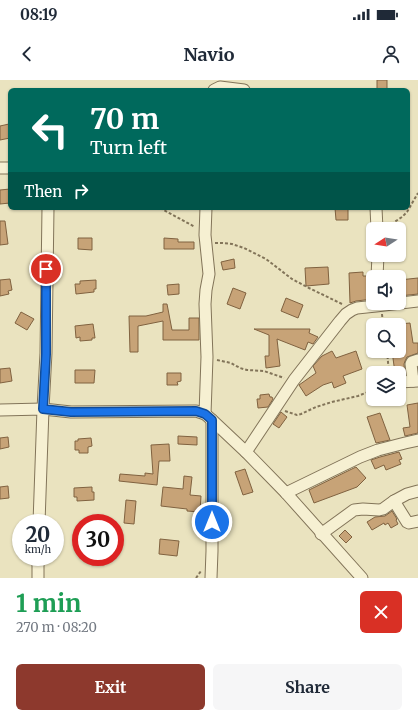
<!DOCTYPE html>
<meta charset="utf-8">
<style>
:root{--surface:#fff;--page:#f6f6f7;--text:#1f2937;--muted:#747a83;--accent:#8d392d}
body{margin:0;font-family:Merriweather,serif;background:var(--page);color:var(--text);height:100vh;display:flex;flex-direction:column;font-size:15px;white-space:nowrap}
*{box-sizing:border-box;margin:0}
p{font-size:13px;color:var(--muted)}
.icon{flex:none;width:22px;height:22px;fill:none;stroke:currentColor;stroke-width:2;stroke-linecap:round;stroke-linejoin:round}
.map{position:relative;height:498px;overflow:hidden}
.panel{display:flex;flex-direction:column;background:var(--surface);flex:1}
.panel>*{flex:none}
.hud{position:absolute;left:8px;top:8px;width:402px;height:122px;border-radius:6px;box-shadow:0 1px 3px #0004;background:#00695c;color:#fff;overflow:hidden}
.needle{width:26px;rotate:258deg}
.buttons{position:absolute;left:366px;top:142px;display:grid;gap:8px}
.buttons a{display:grid;place-items:center;width:40px;height:40px;border-radius:6px;background:var(--surface);box-shadow:0 1px 3px #0004;font-size:20px}
.speed{position:absolute;left:12px;top:434px;display:flex;gap:8px;font-size:20px;font-weight:700;text-align:center}
.speed>*{display:grid;place-content:center;width:52px;height:52px;border-radius:50%;background:var(--surface);box-shadow:0 1px 3px #0004;line-height:1}
.speed small{font-size:10px;font-weight:400}
.speed .limit{border:6px solid #d22;background:#fff;color:#111}
.pin{position:absolute;display:grid;place-items:center;width:34px;height:34px;color:#fff;margin:-17px;border:2px solid #fff;border-radius:50%;box-shadow:0 1px 4px #0007}
.me{position:absolute;width:44px;margin:-22px;rotate:0deg;stroke-linejoin:round;filter:drop-shadow(0 0 3px #0008)}
.turn{display:flex;align-items:center;gap:14px;height:84px;padding:0 16px;font-size:18px}
.turn .icon{width:52px;height:52px;stroke-width:2.5}
.turn b{display:block;font-size:28px;line-height:34px}
.then{display:flex;align-items:center;height:38px;padding:0 16px;background:#0003;gap:8px;font-size:15px}
.round{display:grid;place-items:center;flex:none;width:42px;height:42px;border-radius:6px;background:var(--page)}
.summary{display:flex;align-items:center;justify-content:space-between;height:68px;padding:0 16px}
h1{font-size:24px;font-weight:700;line-height:30px;color:#1e9e55}
.button{display:flex;gap:8px;margin-top:auto;padding:8px 16px}
.button a{flex:1;height:46px;border-radius:6px;background:var(--accent);color:#fff;font-size:16px;font-weight:700;line-height:46px;text-align:center}
.button a+a{background:var(--page);color:var(--text)}
.status{display:flex;justify-content:space-between;align-items:center;height:28px;padding:0 20px;background:var(--surface);direction:ltr}
.status svg{height:11px;fill:currentColor}
header{display:flex;justify-content:space-between;align-items:center;height:52px;padding:0 16px;background:var(--surface);font-size:18px;font-weight:700}
.map>svg:first-child{display:block}
.building{fill:#c7a377;stroke:#806240}
.lines{fill:none;stroke-linecap:round;stroke-linejoin:round}
.minor-casing{stroke:#827459;stroke-width:13}
.path{stroke:#827459;stroke-width:2;stroke-dasharray:3 2;stroke-linecap:butt}
.minor{stroke:#f6f0d2;stroke-width:11}
.route-casing{stroke:#114b97;stroke-width:10}
.route{stroke:#1a73e8;stroke-width:7}
</style>
<div class="status"><b>08:19</b><svg viewBox="0 0 49 12"><path d="M0 12V9h3v3zM5 12V6h3v6zM10 12V3h3v9zM15 12V0h3v12zM26 1h20v11H26zM47 4h2v5h-2z"/></svg></div>
<header><svg class="icon" aria-label="back" viewBox="0 0 24 24"><path d="M15 5l-7 7 7 7"/></svg>Navio<svg class="icon" aria-label="person" viewBox="0 0 24 24"><circle cx="12" cy="8" r="4"/><path d="M4 21q1-7 8-7t8 7"/></svg></header>
<div class="map">
<svg width="418" height="498" viewBox="0 0 418 498">
<rect width="100%" height="100%" fill="#eae3bf"/>
<!-- building -->
<g class="building">
<rect x="377" y="0" width="10" height="10"/>
<polygon points="9,44 10,58 0,60 0,46"/>
<polygon points="10,109 10,123 0,124 0,110"/>
<polygon points="335,128 348,128 348,140 336,140"/>
<polygon points="0,141 5,141 8,164 0,165"/>
<polygon points="78,158 92,158 92,170 78,169"/>
<polygon points="164,158 178,159 178,162 194,162 194,169 164,169"/>
<polygon points="234,179 235,188 223,190 221,182"/>
<polygon points="328,187 329,204 306,206 305,188"/>
<polygon points="363,192 363,196 369,196 369,207 373,207 373,219 356,221 350,223 349,193"/>
<polygon points="418,198 418,214 399,216 399,200"/>
<polygon points="10,199 12,210 8,211 9,214 0,216 0,200"/>
<polygon points="96,200 96,209 94,209 94,212 76,214 75,204 80,204 80,201"/>
<polygon points="179,204 179,214 168,215 167,205"/>
<polygon points="233,208 246,213 240,229 227,224"/>
<polygon points="286,218 303,225 298,238 281,231"/>
<polygon points="163,224 167,224 172,250 189,250 189,238 199,238 199,260 163,260 163,241 138,246 138,272 130,272 129,236 146,236 163,232"/>
<polygon points="21,232 34,239 27,250 15,243"/>
<polygon points="410,243 413,263 418,263 418,273 407,277 405,281 404,284 405,295 399,295 399,293 395,293 392,271 399,271 399,259 401,259 400,244"/>
<polygon points="93,244 95,258 92,258 92,260 80,261 80,257 76,258 75,246"/>
<polygon points="254,249 310,249 309,253 318,257 313,264 308,262 305,270 277,259 280,286 266,288 265,276 269,276 269,255"/>
<polygon points="332,271 336,278 356,271 362,289 343,296 346,303 334,308 332,302 323,305 306,316 299,305 316,293 313,286 322,276"/>
<polygon points="10,288 12,301 0,303 0,289"/>
<polygon points="75,290 95,290 94,303 75,303"/>
<polygon points="167,293 181,293 181,301 177,302 178,305 167,305"/>
<polygon points="269,314 270,317 272,317 273,319 268,327 258,328 257,319 260,319 260,315"/>
<polygon points="418,323 418,353 405,356 403,348 410,347 407,325"/>
<polygon points="281,332 287,337 279,348 273,344"/>
<polygon points="380,333 390,360 376,363 367,337"/>
<polygon points="178,356 197,357 197,365 178,364"/>
<polygon points="8,357 9,367 0,369 0,358"/>
<polygon points="91,358 92,366 88,367 88,373 79,373 79,370 75,370 75,361 78,361 78,359"/>
<polygon points="169,364 170,381 159,381 157,405 119,401 120,394 145,396 145,393 153,394 151,365"/>
<polygon points="399,372 402,379 399,380 401,384 386,390 384,385 375,389 371,380 380,377"/>
<polygon points="356,387 366,398 357,407 314,423 309,410"/>
<polygon points="245,389 253,412 243,415 235,392"/>
<polygon points="184,396 192,397 190,415 201,416 200,432 187,431 187,429 161,426 163,407 183,409"/>
<polygon points="8,406 9,418 0,419 0,407"/>
<polygon points="92,407 92,412 94,412 94,420 77,421 77,417 74,417 74,408"/>
<polygon points="126,420 136,421 134,444 124,443"/>
<polygon points="392,431 397,439 396,440 398,444 391,448 388,443 385,445 384,443 372,450 367,442 375,437 385,436"/>
<polygon points="345,450 352,457 346,463 339,456"/>
<polygon points="160,459 179,461 177,476 159,474"/>
</g>
<g class="lines">
<defs>
<g id="minor">
<polyline points="214,10 220,7 244,10"/>
<polyline points="0,88 10,88"/>
<polyline points="376,128 377,149"/>
<polyline points="377,197 378,175"/>
<polyline points="413,301 411,284 412,282 418,280"/>
<polyline points="399,302 418,301"/>
<polyline points="0,330 43,329 71,332 196,331 205,334 212,340 246,372 286,413 362,498"/>
<polyline points="205,334 207,277 205,224 206,210 209,194 205,155 206,128"/>
<polyline points="246,372 294,300 340,241 346,234 352,230 357,228 376,226 418,221"/>
<polyline points="286,413 360,377 378,370 405,363 418,360"/>
<polyline points="394,421 407,442 409,443 418,441"/>
<polyline points="39,443 43,329 46,273 48,128"/>
<polyline points="321,454 354,430 363,429 379,430 383,429 394,421 407,414 418,411"/>
<polyline points="38,477 38,498"/>
<polyline points="211,498 212,471 212,340"/>
</g>
</defs>
<!-- minor casing -->
<use href="#minor" class="minor-casing"/>
<!-- path -->
<g class="path">
<polyline points="160,128 195,147"/>
<polyline points="387,147 402,137 407,132 418,113"/>
<polyline points="215,163 222,163 232,164 244,168 266,179 292,199 309,208 342,224"/>
<polyline points="382,234 383,245"/>
<polyline points="387,271 389,293"/>
<polyline points="217,280 231,283 240,288 247,290 264,291 284,298"/>
<polyline points="285,331 297,335 301,334 316,327 332,322 358,316 373,310"/>
<polyline points="196,498 201,491"/>
</g>
<!-- minor -->
<use href="#minor" class="minor"/>
</g>
<g class="lines">
<defs>
<polyline id="route" points="46,189 46,274 43,329 71,332 196,331 205,334 212,340 212,442"/>
</defs>
<!-- route casing -->
<use href="#route" class="route-casing"/>
<!-- route -->
<use href="#route" class="route"/>
</g>
</svg>
<div class="buttons">
<a><svg class="needle" viewBox="-14 -14 28 28"><path d="M0-13l5 13h-10z" fill="#e53935"/><path d="M0 13l5-13h-10z" fill="#747a83"/></svg></a>
<a><svg class="icon" aria-label="sound" viewBox="0 0 24 24"><path d="M4 9h4l5-4v14l-5-4H4zM17 9q2 3 0 6"/></svg></a>
<a><svg class="icon" aria-label="search" viewBox="0 0 24 24"><circle cx="10" cy="10" r="6"/><path d="M15 15l6 6"/></svg></a>
<a><svg class="icon" aria-label="layers" viewBox="0 0 24 24"><path d="M12 4l9 5-9 5-9-5zM3 14l9 5 9-5"/></svg></a>
</div>
<div class="speed"><div>20<small>km/h</small></div><div class="limit">30</div></div>
<div class="pin" style="left:46px;top:189px;background:#d93025"><svg class="icon" aria-label="arrive" viewBox="0 0 24 24"><path d="M6 21V4h12l-3 4 3 4H6"/></svg></div>
<svg class="me" style="left:212px;top:442px" viewBox="-20 -20 40 40"><circle r="17" fill="#1a73e8" stroke="#fff" stroke-width="3"/><path d="M0-11L8 9 0 5-8 9z" fill="#fff"/></svg>
<div class="hud">
<div class="turn"><svg class="icon" aria-label="left" viewBox="0 0 24 24"><path d="M17 20v-9H6M10 6l-5 5 5 5"/></svg><div><b>70 m</b>Turn left</div></div>
<div class="then">Then<svg class="icon" aria-label="right" viewBox="0 0 24 24"><path d="M7 20v-9h11M14 6l5 5-5 5"/></svg></div>
</div>
</div>
<section class="panel">
<div class="summary"><div><h1>1 min</h1><p>270 m · 08:20</p></div><a class="round" style="background:#d93025;color:#fff"><svg class="icon" aria-label="close" viewBox="0 0 24 24"><path d="M6 6l12 12M18 6L6 18"/></svg></a></div>
<div class="button"><a>Exit</a><a>Share</a></div>
</section>
